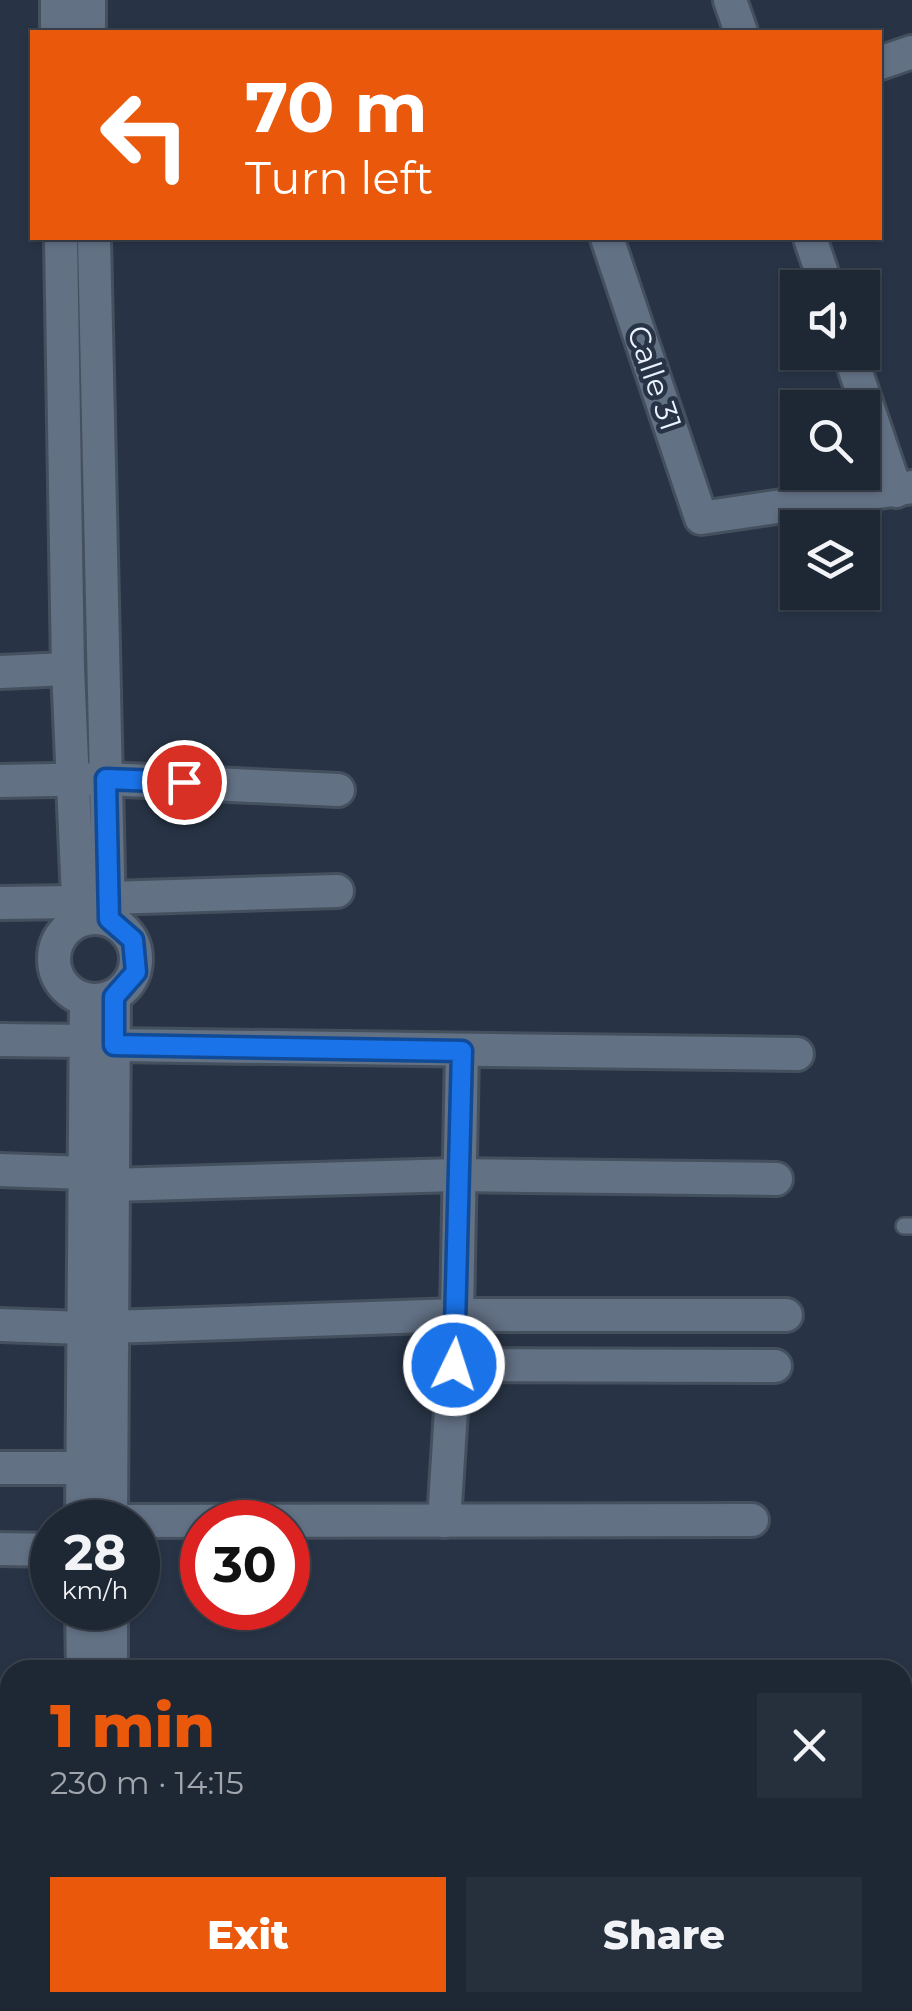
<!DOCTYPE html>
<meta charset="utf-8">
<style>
:root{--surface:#1e2734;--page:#262f3c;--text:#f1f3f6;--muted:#a1a5ac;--line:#3c444f;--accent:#ea580c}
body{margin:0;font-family:Montserrat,sans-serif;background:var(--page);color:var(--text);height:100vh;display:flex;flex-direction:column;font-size:38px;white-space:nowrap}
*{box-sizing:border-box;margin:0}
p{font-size:32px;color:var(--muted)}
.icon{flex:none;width:55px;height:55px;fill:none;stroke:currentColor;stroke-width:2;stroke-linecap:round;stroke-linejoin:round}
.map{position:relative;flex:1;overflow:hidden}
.sheet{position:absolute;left:0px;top:1660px;width:912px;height:352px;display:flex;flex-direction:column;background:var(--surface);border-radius:30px 30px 0 0;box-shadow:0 2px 8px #0004,0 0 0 2px var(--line)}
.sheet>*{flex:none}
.guide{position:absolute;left:30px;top:30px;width:852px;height:210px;border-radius:0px;box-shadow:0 2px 8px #0004,0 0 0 2px var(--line);background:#ea580c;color:#fff;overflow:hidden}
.tools{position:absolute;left:780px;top:270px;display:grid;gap:20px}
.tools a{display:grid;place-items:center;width:100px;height:100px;border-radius:0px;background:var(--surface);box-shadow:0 2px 8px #0004,0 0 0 2px var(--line);font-size:50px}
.speed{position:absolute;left:30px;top:1500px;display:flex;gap:20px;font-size:50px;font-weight:700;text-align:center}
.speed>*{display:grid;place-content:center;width:130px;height:130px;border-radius:50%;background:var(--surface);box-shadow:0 2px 8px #0004,0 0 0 2px var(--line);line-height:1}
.speed small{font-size:25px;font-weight:400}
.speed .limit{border:15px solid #d22;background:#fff;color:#111}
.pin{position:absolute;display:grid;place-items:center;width:85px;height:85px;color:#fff;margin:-42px;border:5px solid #fff;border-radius:50%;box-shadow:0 2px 10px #0007}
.me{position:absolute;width:110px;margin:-55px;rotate:4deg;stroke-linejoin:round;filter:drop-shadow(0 0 8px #0008)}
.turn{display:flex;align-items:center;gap:35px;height:210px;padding:0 50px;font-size:45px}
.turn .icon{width:130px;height:130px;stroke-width:2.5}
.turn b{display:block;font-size:70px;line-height:85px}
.round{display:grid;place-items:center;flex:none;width:105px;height:105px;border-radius:0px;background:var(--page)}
.headline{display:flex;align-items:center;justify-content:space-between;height:170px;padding:0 50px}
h1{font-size:60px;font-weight:800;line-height:75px;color:var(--accent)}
.primary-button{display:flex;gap:20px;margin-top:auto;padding:20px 50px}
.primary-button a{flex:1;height:115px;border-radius:0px;background:var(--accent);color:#fff;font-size:40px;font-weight:800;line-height:115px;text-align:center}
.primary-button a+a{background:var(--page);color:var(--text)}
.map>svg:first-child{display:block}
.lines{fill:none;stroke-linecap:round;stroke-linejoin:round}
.service-casing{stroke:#45505e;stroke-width:20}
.minor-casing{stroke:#45505e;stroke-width:38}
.secondary-casing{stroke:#45505e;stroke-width:50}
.service{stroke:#637185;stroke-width:15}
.minor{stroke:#637185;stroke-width:32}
.secondary{stroke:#83756e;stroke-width:45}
.route-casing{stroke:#114b97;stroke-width:25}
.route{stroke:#1a73e8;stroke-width:18}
.labels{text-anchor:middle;stroke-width:9;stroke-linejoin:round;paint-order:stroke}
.street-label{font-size:30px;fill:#ebf3fe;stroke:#283446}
</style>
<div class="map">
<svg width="912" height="2011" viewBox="0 0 912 2011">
<rect width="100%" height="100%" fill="#283446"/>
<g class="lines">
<defs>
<polyline id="service" points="904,1226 912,1226"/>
<g id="minor">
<polyline points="57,0 57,32"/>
<polyline points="89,0 89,32"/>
<polyline points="730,0 741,32"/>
<polyline points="880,63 912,52"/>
<polyline points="61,238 68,669 79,920"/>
<polyline points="94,238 109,919"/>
<polyline points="607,238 701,518 912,487"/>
<polyline points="810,238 827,288"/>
<polyline points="849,352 896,491"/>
<polyline points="0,672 68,669"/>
<polyline points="0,781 106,779 338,790"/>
<polyline points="109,898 337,891"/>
<polyline points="0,903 78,902"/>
<circle cx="95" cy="959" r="41"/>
<polyline points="0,1040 86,1041"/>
<polyline points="113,1045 797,1054"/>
<polyline points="0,1170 85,1173"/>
<polyline points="111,1185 457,1175 776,1179"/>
<polyline points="0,1325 83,1328 457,1315 786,1315"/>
<polyline points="454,1365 775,1366"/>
<polyline points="0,1468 82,1468"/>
<polyline points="111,1521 752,1520"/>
<polyline points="444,1521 457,1315 462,1051"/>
<polyline points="82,1522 86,1000"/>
<polyline points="111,1522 114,997"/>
<polyline points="0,1549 52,1550"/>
<polyline points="82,1608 83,1670"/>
<polyline points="111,1670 111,1608"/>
<polyline points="0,1702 10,1702"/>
<polyline points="211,2002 214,2011"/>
<polyline points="450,2002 453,2011"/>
<polyline points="752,2002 755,2011"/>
<polyline points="658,2011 683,2002"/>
</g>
<g id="secondary">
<polyline points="902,1716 912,1713"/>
<polyline points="0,1829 10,1830"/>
</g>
</defs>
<!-- service casing -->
<use href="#service" class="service-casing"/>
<!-- minor casing -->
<use href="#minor" class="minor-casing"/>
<!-- secondary casing -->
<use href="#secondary" class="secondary-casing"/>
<!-- service -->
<use href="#service" class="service"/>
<!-- minor -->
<use href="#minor" class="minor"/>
<!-- secondary -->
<use href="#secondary" class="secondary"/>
</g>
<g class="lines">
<defs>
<polyline id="route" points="184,782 106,779 109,919 133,940 136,972 114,997 114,1045 462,1051 454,1365"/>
</defs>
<!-- route casing -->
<use href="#route" class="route-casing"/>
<!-- route -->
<use href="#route" class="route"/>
</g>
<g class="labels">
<!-- street labels -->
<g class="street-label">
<text transform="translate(654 378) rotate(71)" y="10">Calle 31</text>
</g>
</g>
</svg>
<div class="tools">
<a><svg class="icon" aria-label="sound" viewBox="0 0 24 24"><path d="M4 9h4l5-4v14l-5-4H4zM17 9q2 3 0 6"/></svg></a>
<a><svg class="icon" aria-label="search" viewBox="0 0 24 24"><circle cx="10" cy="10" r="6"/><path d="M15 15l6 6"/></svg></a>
<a><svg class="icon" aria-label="layers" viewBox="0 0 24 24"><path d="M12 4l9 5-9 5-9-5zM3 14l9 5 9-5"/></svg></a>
</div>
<div class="speed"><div>28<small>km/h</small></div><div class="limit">30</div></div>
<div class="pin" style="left:184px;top:782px;background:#d93025"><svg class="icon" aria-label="arrive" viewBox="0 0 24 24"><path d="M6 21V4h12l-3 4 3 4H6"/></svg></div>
<svg class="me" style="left:454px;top:1365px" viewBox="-20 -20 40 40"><circle r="17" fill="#1a73e8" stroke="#fff" stroke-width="3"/><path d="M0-11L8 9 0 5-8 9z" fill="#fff"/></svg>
<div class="guide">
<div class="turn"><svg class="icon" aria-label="left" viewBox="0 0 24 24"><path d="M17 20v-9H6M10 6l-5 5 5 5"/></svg><div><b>70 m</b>Turn left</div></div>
</div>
<section class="sheet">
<div class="headline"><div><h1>1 min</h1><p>230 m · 14:15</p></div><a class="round"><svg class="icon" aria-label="close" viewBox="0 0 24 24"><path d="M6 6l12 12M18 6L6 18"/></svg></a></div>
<div class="primary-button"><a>Exit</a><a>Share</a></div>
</section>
</div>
